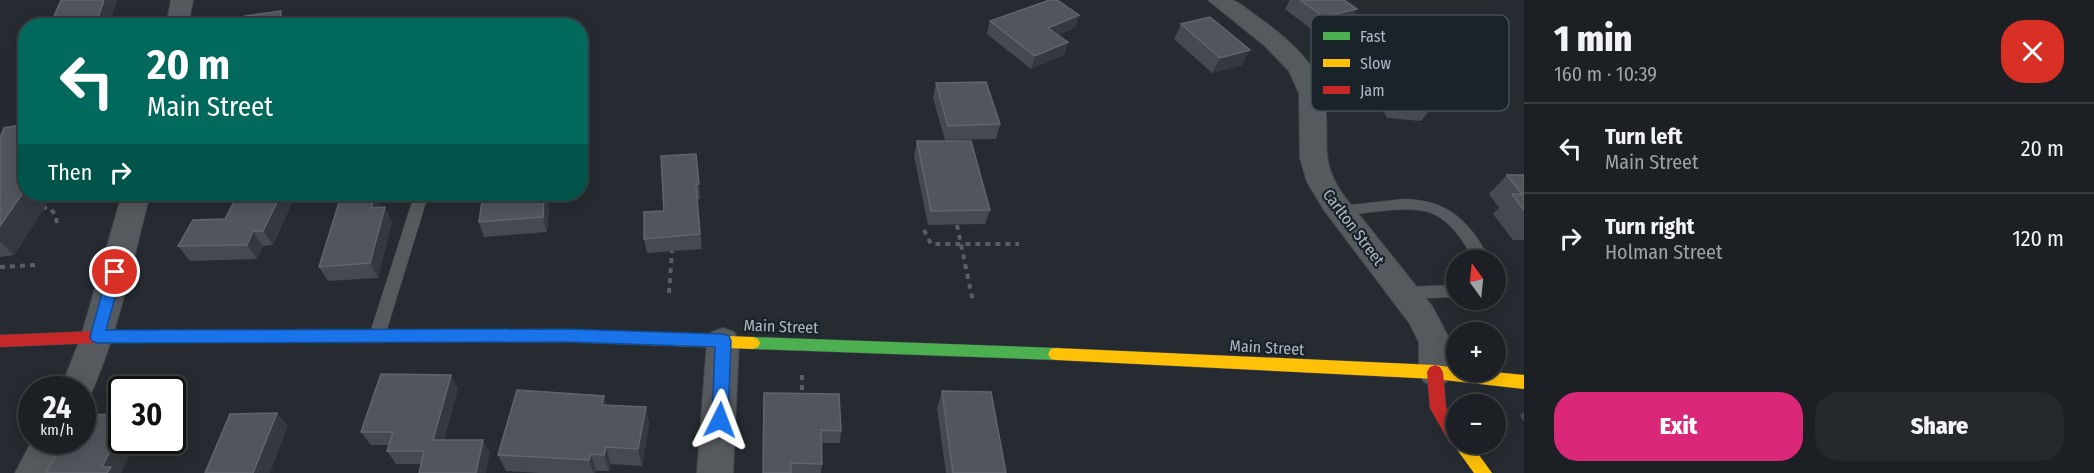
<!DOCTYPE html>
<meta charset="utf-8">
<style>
:root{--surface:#1c2024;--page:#25282c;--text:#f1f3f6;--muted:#a0a3a6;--line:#3a3e41;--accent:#db2777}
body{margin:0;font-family:"Fira Sans Condensed",sans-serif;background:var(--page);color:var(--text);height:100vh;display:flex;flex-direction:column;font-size:22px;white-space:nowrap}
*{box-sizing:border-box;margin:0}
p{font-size:20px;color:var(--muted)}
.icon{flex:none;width:33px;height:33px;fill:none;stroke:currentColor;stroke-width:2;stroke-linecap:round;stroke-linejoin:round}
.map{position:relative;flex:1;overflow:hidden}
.side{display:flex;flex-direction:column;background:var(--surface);width:570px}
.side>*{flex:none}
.banner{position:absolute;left:18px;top:18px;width:570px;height:183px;border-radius:24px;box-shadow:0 3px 15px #0003,0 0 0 2px var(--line);background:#00695c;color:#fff;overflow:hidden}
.needle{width:39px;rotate:345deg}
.buttons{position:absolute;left:1446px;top:250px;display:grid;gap:12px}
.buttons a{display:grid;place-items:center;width:60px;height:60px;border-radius:50%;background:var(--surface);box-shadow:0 3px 15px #0003,0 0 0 2px var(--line);font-size:30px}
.speed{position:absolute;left:18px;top:376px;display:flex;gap:12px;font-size:30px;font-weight:700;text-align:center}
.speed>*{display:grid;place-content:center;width:78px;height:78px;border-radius:50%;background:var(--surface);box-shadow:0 3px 15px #0003,0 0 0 2px var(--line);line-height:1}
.speed small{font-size:15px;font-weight:400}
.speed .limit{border:3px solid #111;border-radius:9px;background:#fff;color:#111}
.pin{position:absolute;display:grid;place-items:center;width:51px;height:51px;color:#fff;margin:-26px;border:3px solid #fff;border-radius:50%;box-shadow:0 2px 6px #0007}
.me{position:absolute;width:66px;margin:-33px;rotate:3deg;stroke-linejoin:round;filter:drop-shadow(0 0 4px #0008)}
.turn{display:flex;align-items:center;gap:21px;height:126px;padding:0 30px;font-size:27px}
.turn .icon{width:78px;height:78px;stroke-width:2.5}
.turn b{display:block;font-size:42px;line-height:51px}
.then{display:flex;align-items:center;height:57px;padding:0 30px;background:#0003;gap:12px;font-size:22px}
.round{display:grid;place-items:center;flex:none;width:63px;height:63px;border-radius:24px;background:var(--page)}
.overview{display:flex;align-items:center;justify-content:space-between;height:102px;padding:0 30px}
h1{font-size:36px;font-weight:800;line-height:45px}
.button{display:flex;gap:12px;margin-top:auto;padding:12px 30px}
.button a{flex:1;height:69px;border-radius:24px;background:var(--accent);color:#fff;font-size:24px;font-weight:800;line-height:69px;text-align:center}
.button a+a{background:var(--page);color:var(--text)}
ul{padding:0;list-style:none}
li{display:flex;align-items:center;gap:18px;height:90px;padding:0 30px;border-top:2px solid var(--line)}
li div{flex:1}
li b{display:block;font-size:22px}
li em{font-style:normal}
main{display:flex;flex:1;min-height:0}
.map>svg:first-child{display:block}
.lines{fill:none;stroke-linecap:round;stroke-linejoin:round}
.lane-casing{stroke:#42474b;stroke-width:1}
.street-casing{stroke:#42474b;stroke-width:2}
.fast-casing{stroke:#42474b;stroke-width:1}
.slow-casing{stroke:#42474b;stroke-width:1}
.jam-casing{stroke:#42474b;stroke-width:1}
.path-far1{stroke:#585e63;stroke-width:3;stroke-dasharray:4 4;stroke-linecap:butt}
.path{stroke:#585e63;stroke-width:4;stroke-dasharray:5 5;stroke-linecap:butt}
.lane{fill:#555a5e;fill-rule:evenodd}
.street{fill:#555a5e;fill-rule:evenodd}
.fast{fill:#4caf50;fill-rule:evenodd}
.slow{fill:#ffc107;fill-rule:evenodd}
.jam{fill:#c62828;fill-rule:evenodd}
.wall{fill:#454a50}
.shaded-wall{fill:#33393e}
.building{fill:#50565c;stroke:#5f656c;stroke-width:1.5}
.route{fill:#1a73e8;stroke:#114b97;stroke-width:1.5}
.labels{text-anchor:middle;stroke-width:4.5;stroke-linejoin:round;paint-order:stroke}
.street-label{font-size:16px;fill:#aeb8c2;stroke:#1a222a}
.key{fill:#1a222a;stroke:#464f58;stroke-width:1.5}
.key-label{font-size:16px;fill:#aeb8c2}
</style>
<main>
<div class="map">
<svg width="1524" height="473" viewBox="0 0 1524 473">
<rect width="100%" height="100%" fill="#252b30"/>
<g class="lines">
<defs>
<g id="lane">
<polygon points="409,194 423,194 426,202 385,336 383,341 377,343 371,341 369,336 412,202"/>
<path d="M1404,199C1450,200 1470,222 1491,261H1475C1465,245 1455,227 1439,217C1417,202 1367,214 1341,216L1334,211L1341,206Z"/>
<polygon points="1456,285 1456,297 1405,299 1399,297 1397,293 1399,289 1405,287"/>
</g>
<g id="street">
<polygon points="171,0 193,0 188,26 166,26"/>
<path d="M1208,0C1215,0 1224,0 1231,0C1238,1 1245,8 1251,12C1279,32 1315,58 1323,94C1333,135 1315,156 1344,196L1432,306L1451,342V372L1446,382L1435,386L1424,382L1419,372V342L1410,324L1324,210L1307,182L1300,158L1299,93L1289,71L1265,46Z"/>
<path d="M122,194H150C132,263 118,335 88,400L82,402V390H60L81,337Z"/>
<polygon points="723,328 734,332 739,341 733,473 697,473 707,341 712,332"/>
<polygon points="32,441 67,441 52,473 15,473"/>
</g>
<polygon id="fast" points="753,337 1056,348 1061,349 1064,354 1061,359 1056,360 753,349 748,347 746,343 748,339"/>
<g id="slow">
<polygon points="386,330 567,330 753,337 758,339 760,343 758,347 753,349 567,342 386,342 381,340 379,336 381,332"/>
<polygon points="1056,348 1435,365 1456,368 1456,372 1494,372 1524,375 1524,389 1435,379 1056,360 1051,359 1048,354 1051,349"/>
<polygon points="1456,438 1456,444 1471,444 1492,473 1474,473 1453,444"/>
</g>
<g id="jam">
<polygon points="386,330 391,332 393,336 391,340 386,342 97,343 0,347 0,335 97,331"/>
<polygon points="1435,365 1440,367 1443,372 1446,407 1456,424 1456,444 1460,444 1456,445 1450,443 1430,408 1427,372 1430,367"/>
</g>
</defs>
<!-- lane casing -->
<use href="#lane" class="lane-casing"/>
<!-- street casing -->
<use href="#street" class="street-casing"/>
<!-- fast casing -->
<use href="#fast" class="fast-casing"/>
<!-- slow casing -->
<use href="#slow" class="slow-casing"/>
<!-- jam casing -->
<use href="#jam" class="jam-casing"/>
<!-- path-far1 -->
<polyline class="path-far1" points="42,207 48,208"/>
<!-- path -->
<g class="path">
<polyline points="42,207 51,209 56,216 57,228"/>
<polyline points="957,225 973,302"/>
<polyline points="924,230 931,244 1019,244"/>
<polyline points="0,267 36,265"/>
<polyline points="669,293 672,251"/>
<polyline points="802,375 802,397"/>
</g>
<!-- lane -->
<use href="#lane" class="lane"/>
<!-- street -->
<use href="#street" class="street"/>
<!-- fast -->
<use href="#fast" class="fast"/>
<!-- slow -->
<use href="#slow" class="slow"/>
<!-- jam -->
<use href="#jam" class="jam"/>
</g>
<!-- wall -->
<g class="wall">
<polygon points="1290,0 1344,0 1357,9 1348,24 1315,32 1285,9"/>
<polygon points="1079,15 1075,28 1058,35 1068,42 1064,55 1031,69 987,34 990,21"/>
<polygon points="1181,24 1242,65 1212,73 1174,39"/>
<polygon points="1378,68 1433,106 1421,121 1387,118 1368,83"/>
<polygon points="936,83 1000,124 996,139 945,140 933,98"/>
<polygon points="0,138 52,199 49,200 14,255 0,257"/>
<polygon points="917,141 990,210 985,224 928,225 914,156"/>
<polygon points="696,154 700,199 697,199 702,249 647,253 644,239 664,211"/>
<polygon points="1507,175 1524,175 1524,240 1513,240 1493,214 1499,208 1489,194"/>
<polygon points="248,194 296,194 273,245 263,246 257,259 190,261 178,246 225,219"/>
<polygon points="375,194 382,208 392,222 378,278 328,281 319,267"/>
<polygon points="483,194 550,194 547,232 484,237 479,222"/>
<polygon points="458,388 444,440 490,452 421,464 396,464 387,451 389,445 371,445 361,432"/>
<polygon points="942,391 1006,473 946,473 937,408"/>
<polygon points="764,393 841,431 840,443 822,443 822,464 821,473 763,473"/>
<polygon points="607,405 646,407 649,425 642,466 611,464 609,471 596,471 596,473 539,473 506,471 498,455"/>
<polygon points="1524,412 1524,422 1520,415"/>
</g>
<!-- shaded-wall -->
<g class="shaded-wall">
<polygon points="104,0 117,0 109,26 69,26"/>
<polygon points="1357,9 1348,24 1315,32 1324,17"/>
<polygon points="281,11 288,26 279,26"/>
<polygon points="1079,15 1075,28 1044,41 1048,28"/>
<polygon points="1068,42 1064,55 1031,69 1035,56"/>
<polygon points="1250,50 1242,65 1212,73 1220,58"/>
<polygon points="26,188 26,194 54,194 52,199 49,200 14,255 0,242 0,226"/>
<polygon points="281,194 296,194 273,245 263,231"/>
<polygon points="375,194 383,209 371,208"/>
<polygon points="544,194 550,194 547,232 543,217"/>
<polygon points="385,207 392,222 378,278 370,263"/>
<polygon points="253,231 263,246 257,259 247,245"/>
<polygon points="451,375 458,388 440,453 433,440"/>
<polygon points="604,396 609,413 602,405"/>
<polygon points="646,407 649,425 642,466 638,449"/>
<polygon points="277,413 288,426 270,473 253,473"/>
<polygon points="122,428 122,441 137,441 121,473 107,473 102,467"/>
<polygon points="483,440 490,452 486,473 476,473"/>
<polygon points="606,447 611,464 609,471 604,455"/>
<polygon points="591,454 596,471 596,473 594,473 589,460"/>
</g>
<!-- building -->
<g class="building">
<polygon points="61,0 104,0 97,21 69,26 50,26"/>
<polygon points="1050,0 1057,0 1079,15 1048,28 1068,42 1035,56 990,21"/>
<polygon points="1300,0 1344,0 1357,9 1324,17"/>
<polygon points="281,11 279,26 243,26 245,16"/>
<polygon points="1210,17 1250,50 1220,58 1181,24"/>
<polygon points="986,82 1000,124 948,126 936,83"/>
<polygon points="26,124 26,188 0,226 0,138 4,128"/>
<polygon points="917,141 971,141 990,210 931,211"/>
<polygon points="696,154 699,184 696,184 700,234 644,239 644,212 664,211 661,156"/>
<polygon points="1507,175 1524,175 1524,210 1512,194 1522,194"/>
<polygon points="248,194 281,194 263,231 253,231 247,245 178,246 193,220 225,219 237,196 247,196"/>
<polygon points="375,194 371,208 385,207 370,263 319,267 341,196"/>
<polygon points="483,194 544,194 543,217 479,222"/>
<polygon points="381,374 451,375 433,440 483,440 476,473 419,473 424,451 387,451 393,432 361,432"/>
<polygon points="517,390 604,396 602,405 646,407 638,449 606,447 604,455 591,454 589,460 498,455"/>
<polygon points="942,391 991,392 1006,473 953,473"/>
<polygon points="764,393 839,394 841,431 821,430 822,464 791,463 791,473 763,473"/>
<polygon points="277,413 253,473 205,473 230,414"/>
<polygon points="122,414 122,428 102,467 111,467 107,473 46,473 64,441 82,441 82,415"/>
</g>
<!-- route -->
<polygon class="route" points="115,267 120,268 122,272 106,330 567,329 723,334 729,336 731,341 728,420 726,425 720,427 714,425 712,420 715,347 567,342 97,343 92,341 90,337 108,272 110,268"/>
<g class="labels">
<!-- street labels -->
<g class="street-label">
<text transform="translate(1354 227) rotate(53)" y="6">Carlton Street</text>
<text transform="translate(781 326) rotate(2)" y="6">Main Street</text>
<text transform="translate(1267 347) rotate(3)" y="6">Main Street</text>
</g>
</g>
<!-- legend -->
<rect x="1311" y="15" width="198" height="96" rx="9" class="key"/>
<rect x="1323" y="32" width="27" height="8" fill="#4caf50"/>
<rect x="1323" y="59" width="27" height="8" fill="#ffc107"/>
<rect x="1323" y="86" width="27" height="8" fill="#c62828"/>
<g class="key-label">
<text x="1360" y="42">Fast</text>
<text x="1360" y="69">Slow</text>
<text x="1360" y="96">Jam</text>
</g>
</svg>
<div class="buttons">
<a><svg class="needle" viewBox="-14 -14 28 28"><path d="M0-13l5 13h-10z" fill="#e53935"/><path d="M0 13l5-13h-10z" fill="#a0a3a6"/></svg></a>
<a>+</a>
<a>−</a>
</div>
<div class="speed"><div>24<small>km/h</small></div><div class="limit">30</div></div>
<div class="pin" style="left:115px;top:272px;background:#d93025"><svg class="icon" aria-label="arrive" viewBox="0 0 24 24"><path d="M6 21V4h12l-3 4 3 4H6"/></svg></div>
<svg class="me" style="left:720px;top:420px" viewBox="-20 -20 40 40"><path d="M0-17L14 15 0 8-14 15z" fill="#1a73e8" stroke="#fff" stroke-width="4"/></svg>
<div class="banner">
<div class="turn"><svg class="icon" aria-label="left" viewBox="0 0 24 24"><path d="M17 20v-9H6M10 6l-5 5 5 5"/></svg><div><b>20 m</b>Main Street</div></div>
<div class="then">Then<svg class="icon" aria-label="right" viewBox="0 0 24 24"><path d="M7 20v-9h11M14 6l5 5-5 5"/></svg></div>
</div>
</div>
<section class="side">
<div class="overview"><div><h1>1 min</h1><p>160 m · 10:39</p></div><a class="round" style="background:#d93025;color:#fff"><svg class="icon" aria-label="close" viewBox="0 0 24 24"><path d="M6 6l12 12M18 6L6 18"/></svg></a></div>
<ul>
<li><svg class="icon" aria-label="left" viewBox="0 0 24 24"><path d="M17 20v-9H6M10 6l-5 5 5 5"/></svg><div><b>Turn left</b><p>Main Street</p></div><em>20 m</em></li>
<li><svg class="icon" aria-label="right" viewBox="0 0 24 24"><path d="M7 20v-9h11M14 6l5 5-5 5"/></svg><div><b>Turn right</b><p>Holman Street</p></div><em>120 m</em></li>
</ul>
<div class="button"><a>Exit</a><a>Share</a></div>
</section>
</main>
